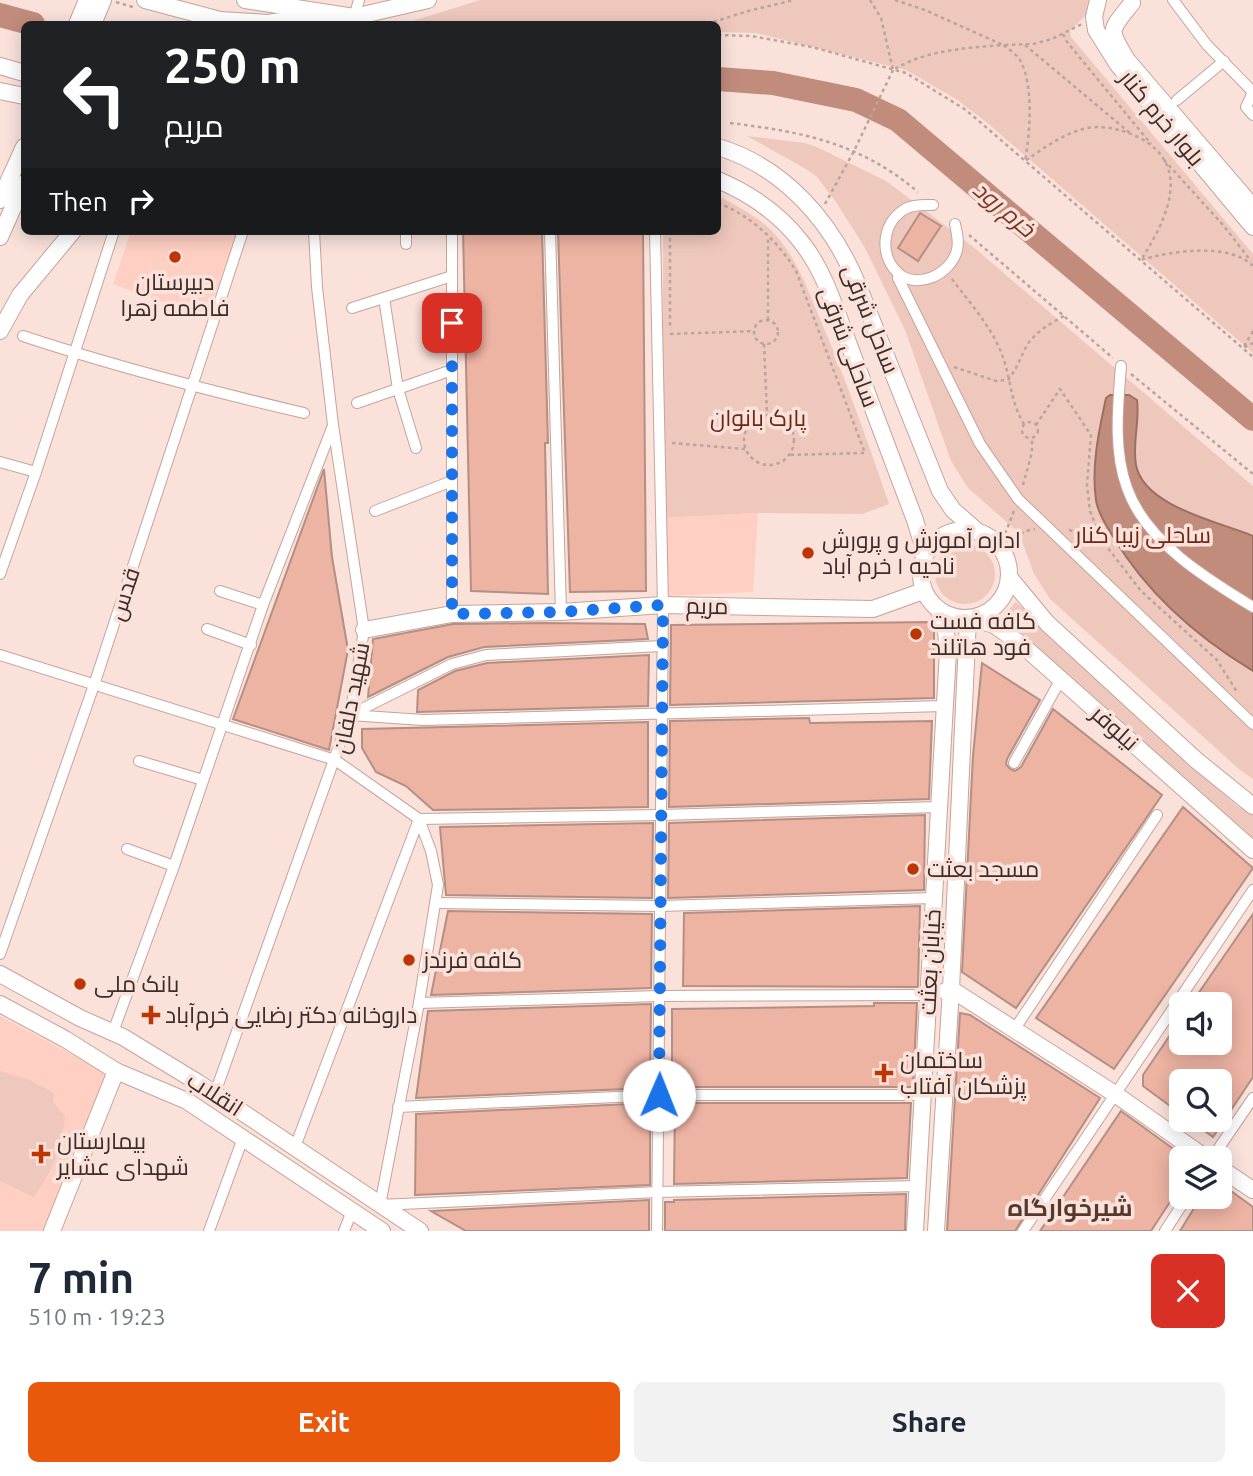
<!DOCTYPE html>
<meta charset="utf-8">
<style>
:root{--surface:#fff;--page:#f2f2f3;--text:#1f2937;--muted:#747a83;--accent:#ea580c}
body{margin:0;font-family:Ubuntu,Cairo,sans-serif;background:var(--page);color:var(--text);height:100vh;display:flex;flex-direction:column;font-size:26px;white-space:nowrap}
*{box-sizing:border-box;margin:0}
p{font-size:23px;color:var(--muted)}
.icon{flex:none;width:38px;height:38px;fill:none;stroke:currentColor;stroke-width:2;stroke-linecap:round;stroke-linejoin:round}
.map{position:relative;height:1231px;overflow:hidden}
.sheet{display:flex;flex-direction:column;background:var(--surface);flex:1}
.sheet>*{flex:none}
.guide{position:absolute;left:21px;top:21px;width:700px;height:214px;border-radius:10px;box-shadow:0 4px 18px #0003;background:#202124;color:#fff;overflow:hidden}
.controls{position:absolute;left:1169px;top:992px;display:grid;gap:14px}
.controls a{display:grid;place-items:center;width:63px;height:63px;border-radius:10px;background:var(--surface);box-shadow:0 4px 18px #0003;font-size:35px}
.pin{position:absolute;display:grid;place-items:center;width:60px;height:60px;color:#fff;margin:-30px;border-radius:14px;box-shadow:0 4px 10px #0006}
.me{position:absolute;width:77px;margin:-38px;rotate:1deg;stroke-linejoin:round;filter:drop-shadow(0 0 5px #0008)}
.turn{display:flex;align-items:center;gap:24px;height:147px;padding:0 28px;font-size:32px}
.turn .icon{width:91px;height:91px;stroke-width:2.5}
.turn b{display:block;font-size:49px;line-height:60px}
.then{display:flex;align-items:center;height:66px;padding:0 28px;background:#0003;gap:14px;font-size:26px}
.round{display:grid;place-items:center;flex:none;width:74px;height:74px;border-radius:10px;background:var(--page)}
.summary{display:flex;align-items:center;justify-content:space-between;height:119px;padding:0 28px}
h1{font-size:42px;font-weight:700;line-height:52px}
.primary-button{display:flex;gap:14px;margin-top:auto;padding:14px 28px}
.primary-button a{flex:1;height:80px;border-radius:10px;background:var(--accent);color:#fff;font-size:28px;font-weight:700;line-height:80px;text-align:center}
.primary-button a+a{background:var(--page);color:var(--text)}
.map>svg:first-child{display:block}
.built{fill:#fecfc2}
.green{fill:#efc8bd}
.water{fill:#c28c7c;stroke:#9a7063;stroke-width:2}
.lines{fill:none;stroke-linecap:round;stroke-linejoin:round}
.river{stroke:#c28c7c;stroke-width:24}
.building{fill:#edb3a3;stroke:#b38f84;stroke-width:2}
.street-casing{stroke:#c8a398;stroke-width:12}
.secondary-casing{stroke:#c8a398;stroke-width:18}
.path{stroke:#b9a49e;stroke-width:2.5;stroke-dasharray:3.5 3.5;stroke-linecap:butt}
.street{stroke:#fff;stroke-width:10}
.secondary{stroke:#fff;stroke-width:16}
.route{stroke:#1a73e8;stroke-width:12;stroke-dasharray:0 21.6}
.poi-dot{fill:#bd3500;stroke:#fae2db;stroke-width:2.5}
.labels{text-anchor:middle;stroke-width:7;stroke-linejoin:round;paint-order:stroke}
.street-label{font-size:23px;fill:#3c2d29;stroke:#fae2db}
.poi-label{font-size:23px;fill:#3c2d29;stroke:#fae2db;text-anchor:start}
.park-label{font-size:23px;fill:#6c2815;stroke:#fae2db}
.water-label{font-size:24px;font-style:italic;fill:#7b3723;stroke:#fae2db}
.neighbourhood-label{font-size:24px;font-weight:bold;fill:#57382f;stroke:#fae2db}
</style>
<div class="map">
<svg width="1253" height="1231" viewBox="0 0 1253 1231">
<rect width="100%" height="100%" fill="#fae2db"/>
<!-- built -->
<g class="built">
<polygon points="131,231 237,231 207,318 113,284"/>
<polygon points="758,513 753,592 669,596 663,518"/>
<polygon points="0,1016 114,1077 51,1231 0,1231"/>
</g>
<!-- green -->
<g class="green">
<polygon points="480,0 1088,0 1090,2 1089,12 1070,31 1071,37 1253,254 1253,353 985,121 956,99 906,70 756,33 718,32 718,24 403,24"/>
<polygon points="747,136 805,143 819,148 886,181 971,245 1253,486 1253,779 1240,770 1050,599 1034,574 1019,533 968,488 951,461 905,330 865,248 836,202 817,177 806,169"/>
<path d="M718,196C737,206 755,215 771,230C794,253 806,285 818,314C845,376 867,440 889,504L863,514L758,513L663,518V231H718Z"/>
<circle cx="965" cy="574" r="30"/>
<polygon points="1016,602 1237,806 1253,814 1253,840 1003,616"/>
<path d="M0,1071L30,1080L54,1093L53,1102L65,1116C62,1150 53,1169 34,1197L0,1181Z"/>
</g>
<!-- water -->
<path class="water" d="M1110,395H1129L1137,400C1140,421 1132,444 1136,465C1144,507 1220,522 1253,536V671C1197,637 1148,595 1114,538C1107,527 1098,513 1096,500C1091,466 1099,431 1106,398Z"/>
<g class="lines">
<!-- river -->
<g class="river">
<polyline points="0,15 33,24"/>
<polyline points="718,79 773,83 856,100 898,120 1253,419"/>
</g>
</g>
<!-- building -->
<g class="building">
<polygon points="920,213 941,226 918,261 898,248"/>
<polygon points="463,231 542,231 548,443 545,443 548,594 471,591"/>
<polygon points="558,231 643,231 646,591 570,592"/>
<polygon points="324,469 332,557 348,650 329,750 233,719"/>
<polygon points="932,622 934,630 934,698 670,705 671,625"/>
<polygon points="544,623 645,624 648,639 484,647 448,657 368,697 373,639 453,624"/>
<polygon points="649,655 648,706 417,712 418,690 455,671 487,663"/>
<polygon points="982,663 1040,700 1007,759 1006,764 1010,769 1015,771 1021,767 1053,709 1162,795 1016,1008 962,972 973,756"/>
<polygon points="809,718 810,723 932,721 929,799 669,807 670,721"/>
<polygon points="648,722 648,807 433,810 406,786 376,772 362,748 362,729"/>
<polygon points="1183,807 1253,868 1114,1069 1036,1018"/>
<polygon points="925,815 924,890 668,898 669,823"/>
<polygon points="653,823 652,898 446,895 440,827"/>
<polygon points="920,906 918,987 683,986 684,913"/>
<polygon points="448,911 652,914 651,988 431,995"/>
<polygon points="1253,914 1253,1077 1213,1137 1190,1120 1220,1120 1220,1082 1181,1082 1181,1114 1143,1086 1143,1075 1181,1019 1181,1043 1220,1043 1220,1004 1191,1004"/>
<polygon points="874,1003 917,1003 913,1087 672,1087 672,1009 874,1006"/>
<polygon points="651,1004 650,1088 416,1098 428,1011"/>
<polygon points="960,1013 970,1015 1100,1098 1015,1231 947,1231"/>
<polygon points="650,1103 650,1185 415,1195 416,1114"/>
<polygon points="675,1103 911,1103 907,1178 674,1184"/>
<polygon points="1121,1111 1186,1158 1181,1158 1181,1185 1151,1231 1040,1231"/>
<polygon points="1220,1183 1253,1207 1253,1231 1180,1231 1201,1197 1220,1197"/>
<polygon points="906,1194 905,1231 665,1231 665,1202 674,1202 674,1200"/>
<polygon points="649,1200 649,1231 466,1231 431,1211"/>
</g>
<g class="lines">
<defs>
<g id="street">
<polyline points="1173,0 1207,45 1253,92"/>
<polyline points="354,17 359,0"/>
<polyline points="1253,92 1246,107 1253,115"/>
<polyline points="1177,100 1224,61"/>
<path d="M933,205C924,205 915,204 907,208C883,220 878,253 897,272C917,291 951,274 957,250C959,241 957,233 955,224"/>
<polyline points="406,231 406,244"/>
<polyline points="550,231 561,612"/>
<polyline points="655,231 663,605 657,1231"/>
<polyline points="898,273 898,278 980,444 1018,499 1253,724"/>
<polyline points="384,298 398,389 416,448"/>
<polyline points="352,308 452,276"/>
<path d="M23,336C116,367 210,391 304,413"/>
<path d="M1121,366C1118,405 1113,450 1127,488C1146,542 1207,579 1253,607"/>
<polyline points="357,403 452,370"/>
<polyline points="0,462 36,472"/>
<polyline points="375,511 452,481"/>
<polyline points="0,574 36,472 114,231"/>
<polyline points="220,591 263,605"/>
<polyline points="452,614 452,231"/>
<polyline points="207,629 251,645"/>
<polyline points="0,655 335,760 419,819 431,851 438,885 419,1003 380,1205 658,1192 918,1186"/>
<polyline points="352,714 452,664 486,655 662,646"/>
<polyline points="350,715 423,720 944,706"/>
<polyline points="139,761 203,780"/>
<polyline points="1014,763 1061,679"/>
<polyline points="127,849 174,866"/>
<polyline points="435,903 660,906 934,898"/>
<polyline points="0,954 94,685 243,231"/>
<polyline points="419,1003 659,996 928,995"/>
<polyline points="1014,1030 1157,815"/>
<polyline points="113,1032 174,866 263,605 332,428"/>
<polyline points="215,1093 350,715 364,630 333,425 317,287 314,231"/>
<polyline points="398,1107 659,1095 923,1095"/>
<polyline points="295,1147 419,819 661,815 939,807"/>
<polyline points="1212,1158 1253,1098"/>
<polyline points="209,1231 243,1138"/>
<polyline points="344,1231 352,1211"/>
<polyline points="1023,1231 1253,890"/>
<polyline points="1165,1231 1187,1197"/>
</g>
<g id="secondary">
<polyline points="145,0 220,20 268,23 331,14"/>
<polyline points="245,0 354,17 428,0"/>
<polyline points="1098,0 1094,17 1096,30 1118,65 1253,227"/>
<path d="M1132,3C1109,32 1108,28 1127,60L1253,207"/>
<polyline points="77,24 87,0"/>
<polyline points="93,24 103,0"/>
<polyline points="0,66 24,73"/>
<polyline points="0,91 24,96"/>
<path d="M718,147C784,167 831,221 857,283L940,491L953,510L977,531"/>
<path d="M718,180C751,194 780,214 802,243C825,272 836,311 849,345C871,404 893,462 915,520L925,553"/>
<polyline points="0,200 24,147"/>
<polyline points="0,237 24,183"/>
<polyline points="0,331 20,295 73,231"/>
<circle cx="965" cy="574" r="44"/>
<polyline points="1009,577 1047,623 1196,760 1253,806"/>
<polyline points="971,618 994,625 1021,644 1253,850"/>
<polyline points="364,630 452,614 561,612 663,605 873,609 923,591"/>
<polyline points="0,974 80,1018 123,1037 197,1082 420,1231"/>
<polyline points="945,991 951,989 1115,1094 1206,1158"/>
<polyline points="0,1004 65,1039 116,1071 187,1101 382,1231"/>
<polyline points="1220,1168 1253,1190"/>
<polyline points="52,1231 116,1071"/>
<polyline points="915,1231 948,651 946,632 939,610"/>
<polyline points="936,1231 951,989 968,619"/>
</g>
</defs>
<!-- street casing -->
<use href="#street" class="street-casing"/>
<!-- secondary casing -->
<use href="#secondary" class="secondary-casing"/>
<!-- path -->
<g class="path">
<path d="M870,0L881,18L893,70C926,50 965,48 1003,45C1009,49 1016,54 1020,60C1034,85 1030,134 1025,161C1044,148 1064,133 1087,128C1106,125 1124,130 1140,138C1194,167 1165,222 1141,260C1170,251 1230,242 1253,266"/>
<polyline points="895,0 925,10 1003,45 1033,44 1052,39 1082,24"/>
<polyline points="116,2 133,7"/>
<polyline points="707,24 748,11 794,0"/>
<polyline points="1063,34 1067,42 1151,144"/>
<polyline points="718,35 751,36 812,47 906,73 966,110 1253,357"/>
<polyline points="1025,45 1130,133"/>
<path d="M730,123C804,132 860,143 918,192"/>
<polyline points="1164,160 1223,225 1251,261"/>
<path d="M718,203C750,215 778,241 796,271L865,453L788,455"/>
<polyline points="825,204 854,151 893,70"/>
<polyline points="670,231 670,326"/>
<polyline points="969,235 1113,358"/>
<path d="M952,279C969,302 990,325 1001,352C1011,376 1010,402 1024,424"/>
<polyline points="768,320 768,236"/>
<circle cx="766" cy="332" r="12"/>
<polyline points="1253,331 1243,348 1253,343"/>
<polyline points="670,334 754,331"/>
<polyline points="764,344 767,414"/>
<path d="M954,367L996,381L1008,380C1016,370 1019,361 1025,349C1032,334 1049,324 1064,316"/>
<polyline points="1131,374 1253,474"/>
<circle cx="769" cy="440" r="25"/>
<circle cx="1030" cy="430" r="8"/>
<polyline points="1036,425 1060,389 1091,435 1087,485 1090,511 1101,539 1141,591 1217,660 1237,692"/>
<polyline points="672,443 745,449"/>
<polyline points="1023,485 1032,452 1032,437"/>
<polyline points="1014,511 1000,547 1025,531 1035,529"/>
<polyline points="1069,530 1100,539"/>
</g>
<!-- street -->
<use href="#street" class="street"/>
<!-- secondary -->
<use href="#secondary" class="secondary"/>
</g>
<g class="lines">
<!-- route -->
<polyline class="route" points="452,323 452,614 561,612 663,605 659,1095"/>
</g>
<!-- markers -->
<g class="poi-dot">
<circle cx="175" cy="257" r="7"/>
<circle cx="808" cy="553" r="7"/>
<circle cx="916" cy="634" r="7"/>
<circle cx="913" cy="869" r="7"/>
<circle cx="409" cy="960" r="7"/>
<circle cx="80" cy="984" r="7"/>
<path d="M147.5 1004.5h7v7h7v7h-7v7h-7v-7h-7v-7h7z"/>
<path d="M880.5 1062.5h7v7h7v7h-7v7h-7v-7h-7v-7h7z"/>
<path d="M37.5 1143.5h7v7h7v7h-7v7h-7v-7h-7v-7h7z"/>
</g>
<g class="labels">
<!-- street labels -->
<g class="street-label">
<text transform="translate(1162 118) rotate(50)" y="8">بلوار خرم کنار</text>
<text transform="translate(871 319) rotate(68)" y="8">ساحل شرقی</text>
<text transform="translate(849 347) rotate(69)" y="8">ساحلی شرقی</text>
<text transform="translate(124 594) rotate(-72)" y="8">قدس</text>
<text transform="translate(707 606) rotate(1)" y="8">مریم</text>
<text transform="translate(351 698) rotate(-79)" y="8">شهید دلفان</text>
<text transform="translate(1115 728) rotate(42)" y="8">نیلوفر</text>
<text transform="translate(930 962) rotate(-87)" y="8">خیابان بعثت</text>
<text transform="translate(215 1094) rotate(33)" y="8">انقلاب</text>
</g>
<!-- poi labels -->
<g class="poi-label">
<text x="175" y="290" text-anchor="middle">دبیرستان<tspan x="175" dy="26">فاطمه زهرا</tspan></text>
<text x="822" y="548">اداره آموزش و پرورش<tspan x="822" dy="26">ناحیه ۱ خرم آباد</tspan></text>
<text x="930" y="629">کافه فست<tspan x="930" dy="26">فود هاتلند</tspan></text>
<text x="927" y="877">مسجد بعثت</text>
<text x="423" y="968">کافه فرندز</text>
<text x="94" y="992">بانک ملی</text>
<text x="165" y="1023">داروخانه دکتر رضایی خرم‌آباد</text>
<text x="900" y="1068">ساختمان<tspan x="900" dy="26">پزشکان آفتاب</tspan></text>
<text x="57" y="1149">بیمارستان<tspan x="57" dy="26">شهدای عشایر</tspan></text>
</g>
<!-- park labels -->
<g class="park-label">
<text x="758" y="426">پارک بانوان</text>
<text x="1143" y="543">ساحلی زیبا کنار</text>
</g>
<!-- water labels -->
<g class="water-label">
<text transform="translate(1004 209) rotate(40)" y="8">خرم رود</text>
</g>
<!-- neighbourhood labels -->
<g class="neighbourhood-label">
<text x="1070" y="1216">شیرخوارگاه</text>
</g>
</g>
</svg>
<div class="controls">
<a><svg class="icon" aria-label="sound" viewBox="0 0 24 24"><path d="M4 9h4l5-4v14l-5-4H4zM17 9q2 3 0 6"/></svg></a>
<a><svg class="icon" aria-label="search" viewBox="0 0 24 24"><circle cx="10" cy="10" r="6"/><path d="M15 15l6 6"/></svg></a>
<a><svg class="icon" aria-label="layers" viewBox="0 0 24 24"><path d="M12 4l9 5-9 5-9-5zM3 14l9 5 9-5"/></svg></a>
</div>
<div class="pin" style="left:452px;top:323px;background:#d93025"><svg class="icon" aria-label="arrive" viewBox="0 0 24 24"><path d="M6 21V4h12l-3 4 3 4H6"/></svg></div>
<svg class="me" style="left:659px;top:1095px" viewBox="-20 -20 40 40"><circle r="19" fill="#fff"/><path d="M0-13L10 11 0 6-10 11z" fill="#1a73e8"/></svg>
<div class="guide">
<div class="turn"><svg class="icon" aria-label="left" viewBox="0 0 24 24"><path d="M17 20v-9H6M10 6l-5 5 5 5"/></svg><div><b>250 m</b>مریم</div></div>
<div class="then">Then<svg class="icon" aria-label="right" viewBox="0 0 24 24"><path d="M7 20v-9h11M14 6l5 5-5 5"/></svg></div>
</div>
</div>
<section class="sheet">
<div class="summary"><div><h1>7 min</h1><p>510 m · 19:23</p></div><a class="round" style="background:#d93025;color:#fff"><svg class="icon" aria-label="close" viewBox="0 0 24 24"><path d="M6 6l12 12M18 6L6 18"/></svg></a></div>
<div class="primary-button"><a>Exit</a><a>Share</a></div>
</section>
